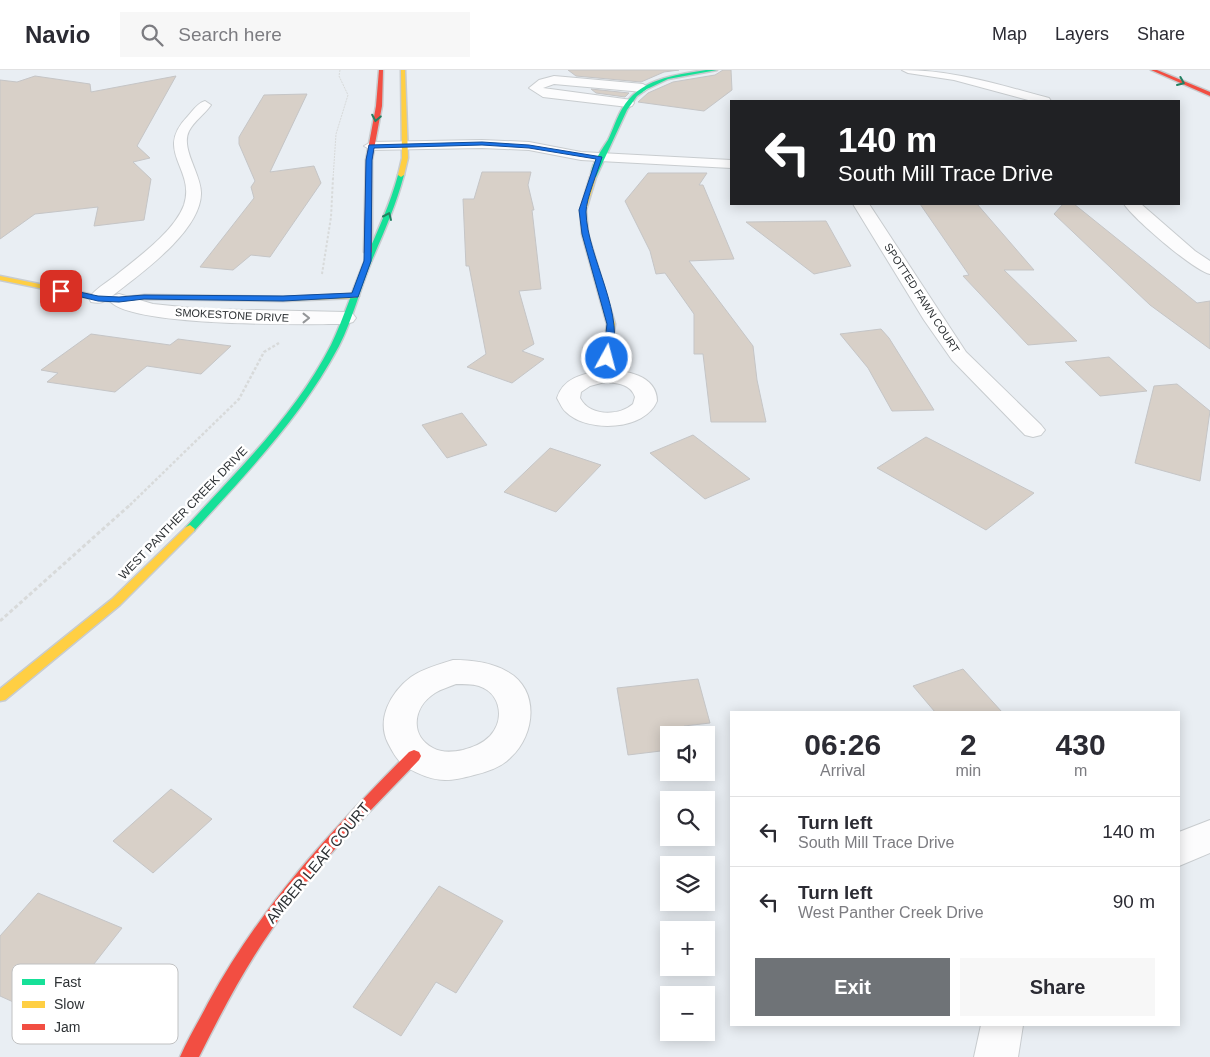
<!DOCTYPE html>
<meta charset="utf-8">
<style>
:root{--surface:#fff;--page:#f7f7f7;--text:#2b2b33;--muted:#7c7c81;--line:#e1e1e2;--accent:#6f7377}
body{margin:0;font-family:Arial,sans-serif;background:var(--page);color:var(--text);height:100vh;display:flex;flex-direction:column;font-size:19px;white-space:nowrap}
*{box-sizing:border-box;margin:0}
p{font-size:16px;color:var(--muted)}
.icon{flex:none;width:28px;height:28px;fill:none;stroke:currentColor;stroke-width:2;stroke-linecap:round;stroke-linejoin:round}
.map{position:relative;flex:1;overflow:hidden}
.drawer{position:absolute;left:730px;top:641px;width:450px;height:315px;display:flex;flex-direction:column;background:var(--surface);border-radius:0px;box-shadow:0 2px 12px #0003}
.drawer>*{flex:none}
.top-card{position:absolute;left:730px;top:30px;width:450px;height:105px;border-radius:0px;box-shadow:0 2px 12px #0003;background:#202124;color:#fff;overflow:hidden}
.controls{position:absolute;left:660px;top:656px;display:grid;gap:10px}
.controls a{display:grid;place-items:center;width:55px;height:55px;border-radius:0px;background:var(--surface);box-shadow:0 2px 12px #0003;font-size:25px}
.pin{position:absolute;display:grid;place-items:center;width:42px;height:42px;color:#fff;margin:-21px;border-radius:10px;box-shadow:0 2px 8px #0006}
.me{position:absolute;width:55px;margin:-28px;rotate:7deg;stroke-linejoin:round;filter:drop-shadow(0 0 4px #0008)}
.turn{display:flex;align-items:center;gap:18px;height:105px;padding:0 25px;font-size:22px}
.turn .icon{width:65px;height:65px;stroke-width:2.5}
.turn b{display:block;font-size:35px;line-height:42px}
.eta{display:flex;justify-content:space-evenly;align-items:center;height:85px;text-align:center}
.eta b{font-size:30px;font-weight:700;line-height:35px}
.primary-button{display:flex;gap:10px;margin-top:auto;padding:10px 25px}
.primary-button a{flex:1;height:58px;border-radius:0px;background:var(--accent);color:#fff;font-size:20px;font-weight:700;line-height:58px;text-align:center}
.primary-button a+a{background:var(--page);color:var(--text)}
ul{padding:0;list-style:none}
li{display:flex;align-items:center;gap:15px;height:70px;padding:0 25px;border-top:1px solid var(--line)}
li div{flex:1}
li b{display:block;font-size:19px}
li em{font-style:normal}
header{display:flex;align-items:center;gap:30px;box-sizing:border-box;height:70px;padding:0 25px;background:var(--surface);border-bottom:1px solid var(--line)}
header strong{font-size:24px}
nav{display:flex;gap:28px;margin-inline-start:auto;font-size:18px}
.search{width:350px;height:45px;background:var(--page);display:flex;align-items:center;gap:12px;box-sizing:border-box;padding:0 18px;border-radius:0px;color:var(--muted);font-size:19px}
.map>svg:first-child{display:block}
.building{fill:#d8d0c8;stroke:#c5c5c6}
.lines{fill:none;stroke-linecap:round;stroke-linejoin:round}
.street-casing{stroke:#c8cccf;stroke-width:2}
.fast-casing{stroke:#c8cccf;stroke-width:3}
.slow-casing{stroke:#c8cccf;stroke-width:3}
.jam-casing{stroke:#c8cccf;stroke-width:3}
.path-far3{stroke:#d8dada;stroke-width:1;stroke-dasharray:2 1;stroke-linecap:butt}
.path-far2{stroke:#d8dada;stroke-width:2;stroke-dasharray:2.5 2;stroke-linecap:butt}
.path-far1{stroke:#d8dada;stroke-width:2.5;stroke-dasharray:3 2;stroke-linecap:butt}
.path{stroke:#d8dada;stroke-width:3;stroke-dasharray:4 2.5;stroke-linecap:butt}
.street{fill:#fcfcfd;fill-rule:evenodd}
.fast{fill:#16e098;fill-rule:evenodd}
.slow{fill:#ffcf43;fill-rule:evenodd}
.jam{fill:#f24e42;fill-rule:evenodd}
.oneway{stroke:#238061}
.oneway2{stroke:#949698}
.route{fill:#1a73e8;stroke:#114b97}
.labels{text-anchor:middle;stroke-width:5;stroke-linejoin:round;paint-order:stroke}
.far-street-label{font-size:11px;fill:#2d3134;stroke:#fff}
.street-label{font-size:12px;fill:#2d3134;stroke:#fff}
.near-street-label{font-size:15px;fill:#2d3134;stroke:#fff}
.key{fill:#fff;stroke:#c0c1c2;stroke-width:1}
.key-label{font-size:14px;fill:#2d3134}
</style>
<header>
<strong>Navio</strong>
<div class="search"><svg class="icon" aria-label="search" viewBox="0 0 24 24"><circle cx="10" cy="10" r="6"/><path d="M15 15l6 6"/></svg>Search here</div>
<nav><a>Map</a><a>Layers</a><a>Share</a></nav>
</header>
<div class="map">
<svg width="1210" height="987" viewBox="0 0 1210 987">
<rect width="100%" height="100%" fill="#e9eef3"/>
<!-- building -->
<g class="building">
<polygon points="568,0 679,0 664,2 641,12 576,6"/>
<polygon points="723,0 731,0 732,20 704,41 638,32 648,23 673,12 715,5"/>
<polygon points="35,6 90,14 91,22 176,6 137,76 150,88 133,92 151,109 144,150 94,156 98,137 35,144 0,169 0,10 17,12"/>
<polygon points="591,19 629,23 625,27 596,23"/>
<polygon points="307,24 270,102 314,96 321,113 270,187 251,185 233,200 200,197 254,128 251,117 255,111 239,74 239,67 264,25"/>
<polygon points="482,102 531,102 528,115 534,140 532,140 541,219 519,221 534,274 522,281 544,289 512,313 467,297 486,284 469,196 466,196 463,129 474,129"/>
<polygon points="648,103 707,103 699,115 703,115 734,189 689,191 753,276 757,310 766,352 711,352 703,284 694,284 694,244 665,203 656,204 650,181 625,131"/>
<polygon points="920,134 977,134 1034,200 1004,200 1077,271 1028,275 963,206 969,205"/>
<polygon points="1063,134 1074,134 1197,233 1210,231 1210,279 1150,235 1054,144"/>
<polygon points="826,151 851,196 814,204 746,152"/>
<polygon points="881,259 889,268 934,340 892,341 868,298 840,264"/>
<polygon points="91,264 170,275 178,269 231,276 201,304 147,296 115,322 47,312 58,303 41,300"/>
<polygon points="1109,287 1147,321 1100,326 1065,292"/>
<polygon points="1177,314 1210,341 1200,411 1135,393 1154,316"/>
<polygon points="462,343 487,375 447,388 422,355"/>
<polygon points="693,365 750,409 705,429 650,383"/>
<polygon points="926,367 1034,423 986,460 877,398"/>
<polygon points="550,378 601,395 556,442 504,422"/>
<polygon points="963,599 1002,642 935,642 913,616"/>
<polygon points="698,609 710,653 684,656 686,665 669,665 669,680 628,685 617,618"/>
<polygon points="171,719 212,749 153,803 113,771"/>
<polygon points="439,816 503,851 456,923 436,912 401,966 353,937"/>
<polygon points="38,823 122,858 51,949 0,926 0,866"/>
</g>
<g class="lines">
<defs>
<g id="street">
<path d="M902,0C955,0 999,15 1049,28L1051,31H1032L954,10L908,3Z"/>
<polygon points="554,6 643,14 649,18 643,22 554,14 543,18 632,30 634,33 632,36 628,37 543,27 529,18 539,10"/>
<path d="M205,31L211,35C205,44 194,51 189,61C180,79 202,105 201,124C200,162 140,204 112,226L119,224L153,234L201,239L346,242L353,244L356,248L353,252L346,254C308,254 129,258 109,230L112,226C105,232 101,234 91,232L89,228C95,219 106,213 115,206C137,188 174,162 184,135C196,98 153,82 188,46C193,40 198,33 205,31Z"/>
<polygon points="482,70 529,72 581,82 731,90 731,98 581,90 529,80 482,78 371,80 364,76 371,72"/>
<polygon points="853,134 869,134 966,282 1041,355 1045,360 1041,365 1033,367 1025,365 952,290 924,250"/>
<path d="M1124,134H1141L1195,181L1210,191V204C1193,200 1134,149 1124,134Z"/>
<path d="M605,300C625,300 657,305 657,331C645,361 587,363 566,342C562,339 560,333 557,328C564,306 585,304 605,300ZM605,312C617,313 631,314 635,327L633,334C619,346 590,347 580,328L581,322L590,316Z"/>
<path d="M453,590C472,590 491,592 508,602C540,620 535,665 511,687C502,697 487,702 474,705C446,713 432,712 406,697C398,692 392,681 388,673C376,649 391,622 411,607C422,599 440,594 453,590ZM456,614C464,614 472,614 479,616C501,623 505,650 490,666C482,674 473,677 463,680C453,682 442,683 433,678C409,665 413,637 435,623C441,619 449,617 456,614Z"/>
<polygon points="1210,750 1210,783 1179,796 1179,762"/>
<polygon points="981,955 1023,955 1018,987 974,987"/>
</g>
<g id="fast">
<path d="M706,0H717L668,9L647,19L637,26L627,40L596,107L591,108C590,96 601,81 608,70C613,60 616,49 622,39C639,9 674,5 706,0Z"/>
<path d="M401,103L404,105C396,135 384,162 372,190C360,218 353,249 339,276C302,346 247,403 194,461H186L185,459L186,457C238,400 296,344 331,275C344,248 353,218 365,190C377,162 390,135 398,105Z"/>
</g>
<g id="slow">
<polygon points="401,0 405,0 408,88 404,105 401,107 398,105 402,88"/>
<polygon points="593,105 596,107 586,140 588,164 615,254 609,306 605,309 601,306 607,254 582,164 580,140 590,107"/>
<polygon points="0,206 98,226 119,228 145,225 283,227 355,224 359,226 355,228 283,231 145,229 119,232 98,230 0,210"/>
<polygon points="190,455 195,459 194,461 120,535 5,630 0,631 0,619 112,529 186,457"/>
</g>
<g id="jam">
<polygon points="379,0 383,0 382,36 372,90 372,182 368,184 364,182 366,90 376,36"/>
<polygon points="1151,0 1157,0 1210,22 1210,26"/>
<path d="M414,680L419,682L421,686L419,690C367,744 314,797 272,859C244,899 221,943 199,987H180C188,968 199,951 208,933C262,834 331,761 409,682Z"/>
</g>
</defs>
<!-- street casing -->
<use href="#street" class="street-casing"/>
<!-- fast casing -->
<use href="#fast" class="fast-casing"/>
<!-- slow casing -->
<use href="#slow" class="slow-casing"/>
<!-- jam casing -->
<use href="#jam" class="jam-casing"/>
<!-- path-far3 -->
<polyline class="path-far3" points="333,109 336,64 348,25 339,6 340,0"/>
<!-- path-far2 -->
<polyline class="path-far2" points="322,204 331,147 333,108"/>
<!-- path-far1 -->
<polyline class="path-far1" points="130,435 239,329 264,282 279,273"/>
<!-- path -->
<polyline class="path" points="0,551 131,434"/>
<!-- street -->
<use href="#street" class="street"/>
<!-- fast -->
<use href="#fast" class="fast"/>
<!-- slow -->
<use href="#slow" class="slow"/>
<!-- jam -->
<use href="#jam" class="jam"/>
</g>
<!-- one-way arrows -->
<defs><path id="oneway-chevron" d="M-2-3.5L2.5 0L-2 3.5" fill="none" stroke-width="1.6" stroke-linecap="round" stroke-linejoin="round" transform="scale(1.25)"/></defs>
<g class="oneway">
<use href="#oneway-chevron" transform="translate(1181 12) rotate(23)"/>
<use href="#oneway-chevron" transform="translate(376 48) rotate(101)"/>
<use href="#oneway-chevron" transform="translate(388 146) rotate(-66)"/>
</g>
<use class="oneway2" href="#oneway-chevron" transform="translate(306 248)"/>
<!-- route -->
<path class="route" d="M482,72L529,75L602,87C598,101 586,129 586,142C587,188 628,247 610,290L603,288L607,254L582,164L579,140L596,89L529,78L482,75L374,78L372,90L371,191L358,227L283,231L144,229L119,232L98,231L57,221L61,218L98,226L119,227L144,225L283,226L352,223L364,191L366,90L369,75Z"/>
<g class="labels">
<!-- far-street labels -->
<g class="far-street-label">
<text transform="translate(922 228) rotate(57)" y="4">SPOTTED FAWN COURT</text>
<text transform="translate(232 245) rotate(3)" y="4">SMOKESTONE DRIVE</text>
</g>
<!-- street labels -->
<g class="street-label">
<text transform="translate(183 443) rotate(-46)" y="4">WEST PANTHER CREEK DRIVE</text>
</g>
<!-- near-street labels -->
<g class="near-street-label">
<text transform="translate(318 793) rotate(-50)" y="5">AMBER LEAF COURT</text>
</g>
</g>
<!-- legend -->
<rect x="12" y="894" width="166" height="80" rx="8" class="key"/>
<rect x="22" y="909" width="23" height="6" fill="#16e098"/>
<rect x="22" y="931" width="23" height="7" fill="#ffcf43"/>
<rect x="22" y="954" width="23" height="6" fill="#f24e42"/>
<g class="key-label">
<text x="54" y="917">Fast</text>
<text x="54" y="939">Slow</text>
<text x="54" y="962">Jam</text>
</g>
</svg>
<div class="controls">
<a><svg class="icon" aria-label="sound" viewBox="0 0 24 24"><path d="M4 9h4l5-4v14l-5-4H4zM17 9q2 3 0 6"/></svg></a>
<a><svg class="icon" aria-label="search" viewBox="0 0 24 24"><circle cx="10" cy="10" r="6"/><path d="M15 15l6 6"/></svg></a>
<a><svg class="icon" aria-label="layers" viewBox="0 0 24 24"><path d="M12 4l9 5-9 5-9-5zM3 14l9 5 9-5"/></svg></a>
<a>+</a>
<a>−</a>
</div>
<div class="pin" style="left:61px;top:221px;background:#d93025"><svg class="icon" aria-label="arrive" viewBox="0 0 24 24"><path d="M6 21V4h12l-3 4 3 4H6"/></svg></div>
<svg class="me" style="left:607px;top:288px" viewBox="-20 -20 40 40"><circle r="17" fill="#1a73e8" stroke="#fff" stroke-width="3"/><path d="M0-11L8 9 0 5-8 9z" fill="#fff"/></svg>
<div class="top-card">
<div class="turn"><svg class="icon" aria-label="left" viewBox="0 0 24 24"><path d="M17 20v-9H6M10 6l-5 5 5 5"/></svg><div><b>140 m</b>South Mill Trace Drive</div></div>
</div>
<section class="drawer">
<div class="eta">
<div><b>06:26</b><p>Arrival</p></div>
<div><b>2</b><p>min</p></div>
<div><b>430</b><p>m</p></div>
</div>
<ul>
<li><svg class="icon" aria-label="left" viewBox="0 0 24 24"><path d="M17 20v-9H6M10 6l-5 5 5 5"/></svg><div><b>Turn left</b><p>South Mill Trace Drive</p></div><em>140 m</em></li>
<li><svg class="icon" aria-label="left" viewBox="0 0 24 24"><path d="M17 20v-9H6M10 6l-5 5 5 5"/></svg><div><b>Turn left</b><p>West Panther Creek Drive</p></div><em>90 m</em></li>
</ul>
<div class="primary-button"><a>Exit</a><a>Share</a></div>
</section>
</div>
